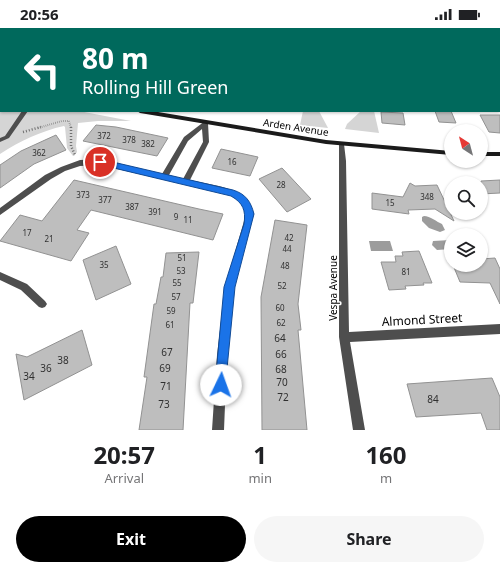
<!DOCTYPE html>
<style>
:root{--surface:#fff;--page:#f6f6f6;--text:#202124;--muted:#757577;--accent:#000}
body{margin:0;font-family:"Noto Sans",sans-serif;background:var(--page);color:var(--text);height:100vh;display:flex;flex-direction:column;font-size:15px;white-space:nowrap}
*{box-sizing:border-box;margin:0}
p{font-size:13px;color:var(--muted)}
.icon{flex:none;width:22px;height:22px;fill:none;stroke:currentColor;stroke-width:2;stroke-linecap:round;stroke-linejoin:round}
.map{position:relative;height:402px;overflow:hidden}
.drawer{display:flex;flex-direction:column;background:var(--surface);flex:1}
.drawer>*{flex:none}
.hud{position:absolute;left:0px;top:0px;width:500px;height:84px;box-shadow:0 1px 3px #0004;background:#00695c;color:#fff;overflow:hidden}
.needle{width:26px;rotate:324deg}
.controls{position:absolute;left:444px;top:96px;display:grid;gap:8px}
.controls a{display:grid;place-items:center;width:44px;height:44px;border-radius:50%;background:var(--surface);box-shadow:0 1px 3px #0004;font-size:20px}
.pin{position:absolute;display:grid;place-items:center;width:34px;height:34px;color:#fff;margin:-17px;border:2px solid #fff;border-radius:50%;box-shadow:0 1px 4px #0007}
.me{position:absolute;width:44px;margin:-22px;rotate:3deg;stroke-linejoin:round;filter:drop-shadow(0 0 3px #0008)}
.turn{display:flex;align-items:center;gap:14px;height:84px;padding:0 16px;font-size:18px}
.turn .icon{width:52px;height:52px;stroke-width:2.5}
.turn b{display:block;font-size:28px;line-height:34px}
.eta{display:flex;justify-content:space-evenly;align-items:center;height:68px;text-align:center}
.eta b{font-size:24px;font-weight:700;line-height:28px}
.action{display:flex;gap:8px;margin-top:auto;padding:8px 16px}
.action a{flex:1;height:46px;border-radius:24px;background:var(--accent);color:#fff;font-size:16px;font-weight:700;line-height:46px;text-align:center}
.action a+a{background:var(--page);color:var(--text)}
.status{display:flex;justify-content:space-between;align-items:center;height:28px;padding:0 20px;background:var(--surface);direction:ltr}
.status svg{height:11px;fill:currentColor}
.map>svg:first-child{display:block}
.green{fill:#d5d5d5}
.water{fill:#9c9c9c}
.building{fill:#bebebe;stroke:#929292}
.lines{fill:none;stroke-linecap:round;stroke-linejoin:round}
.path-far1{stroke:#707070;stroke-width:2;stroke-dasharray:0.5 1.5;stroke-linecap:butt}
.path{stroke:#707070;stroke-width:2.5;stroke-dasharray:1 2;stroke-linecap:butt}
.lane{fill:#4e4e4e;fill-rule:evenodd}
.street{fill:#4e4e4e;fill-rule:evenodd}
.secondary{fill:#1b1b1b;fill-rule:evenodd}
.route{fill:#1a73e8;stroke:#114b97}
.labels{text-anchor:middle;stroke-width:3;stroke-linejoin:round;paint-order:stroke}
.number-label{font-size:8px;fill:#303030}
.street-label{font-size:10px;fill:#000;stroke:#fff}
.near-number-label{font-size:10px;fill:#303030}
.near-street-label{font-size:12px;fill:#000;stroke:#fff}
</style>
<div class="status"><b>20:56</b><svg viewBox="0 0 49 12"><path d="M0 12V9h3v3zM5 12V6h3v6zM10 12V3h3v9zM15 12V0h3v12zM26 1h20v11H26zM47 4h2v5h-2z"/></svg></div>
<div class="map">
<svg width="500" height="402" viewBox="0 0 500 402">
<rect width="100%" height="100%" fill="#fff"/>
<!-- green -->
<g class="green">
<polygon points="0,0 169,0 1,1 1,45"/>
<polygon points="278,0 500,0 500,70 499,1"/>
<path d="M0,68L1,83H79L131,93H98L78,95L76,118L77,124L74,128H73L67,120L65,99L64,98C41,103 20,113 0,126Z"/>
<polygon points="303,83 319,83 328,100 300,97"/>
<polygon points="361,83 374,83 379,105 345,101 347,96"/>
</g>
<!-- water -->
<g class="water">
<path d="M424,188C430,188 437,194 442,196L445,202L440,204L429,200L422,193V189Z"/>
<polygon points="451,212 451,221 437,222 432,217 433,213"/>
<polygon points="369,213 390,213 393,223 371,223"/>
</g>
<!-- building -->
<g class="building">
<polygon points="435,83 451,83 456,95 439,94"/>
<polygon points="381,84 403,85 405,97 382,95"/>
<polygon points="480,87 500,87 500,105 489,104"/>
<polygon points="96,97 116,99 168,110 157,128 83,113"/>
<polygon points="56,107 66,122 34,136 0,160 0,137 21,123"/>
<polygon points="221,121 258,129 250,148 212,140"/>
<polygon points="282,140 311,171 287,184 259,151"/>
<polygon points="74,152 199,181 223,186 213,212 91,182 77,202 89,205 71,233 0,213 20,187 42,193"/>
<polygon points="500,152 500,165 481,166 481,153"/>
<polygon points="410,155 415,158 437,157 454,193 435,181 408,182 409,186 372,181 372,165 403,169"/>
<polygon points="275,192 307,197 298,276 301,302 298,302 307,402 262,402 261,269"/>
<polygon points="116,218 131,256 96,272 83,232"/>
<polygon points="419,223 432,255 423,255 424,257 405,258 406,261 389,262 381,234 396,234 395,228 403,228 402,224"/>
<polygon points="199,224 193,275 190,275 183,402 139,402 147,349 144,349 154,276 156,276 161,249 163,249 166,225"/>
<polygon points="495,230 500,241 500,276 490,255 460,254 453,237 481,237 481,231"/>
<polygon points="82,302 92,337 24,372 16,326 27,329"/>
<polygon points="492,350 500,369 500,402 487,402 481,385 416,389 407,356"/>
</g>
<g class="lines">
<!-- path-far1 -->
<polyline class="path-far1" points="38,100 62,93 69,93 71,100"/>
<!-- path -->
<g class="path">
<polyline points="71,99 71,118 75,127"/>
<polyline points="23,104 41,99"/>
</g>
<!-- lane -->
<polygon class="lane" points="22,83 28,83 9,110 0,114 0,110 5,108"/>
<!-- street -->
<g class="street">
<path d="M205,93L208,95L209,114L190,152C215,158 245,158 254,186L233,259L227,327L224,402H212L217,327L225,259L246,186C243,177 239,172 231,167L100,137L80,138L65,143L51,151L0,187V180L45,147L61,139L80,132L100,131L162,146L184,109ZM202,101L203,114L183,151L169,147L188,113Z"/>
<polygon points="339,114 341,114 344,116 346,133 349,304 500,296 500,306 350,314 365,402 353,402 339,309"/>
<polygon points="0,244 27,256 45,273 47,276 45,279 42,280 39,279 21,262 0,252"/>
</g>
<!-- secondary -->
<g class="secondary">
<rect x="0" y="52" width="1" height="4"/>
<polygon points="137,83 152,83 326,112 451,123 451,127 326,116 140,85"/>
<rect x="481" y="124" width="19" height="4"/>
</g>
</g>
<!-- route -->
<path class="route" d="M100,131L233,162C246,166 251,174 254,186L235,259L225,361L221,363L217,361L215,357L224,259L244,196C246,182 243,175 231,168L97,136V132Z"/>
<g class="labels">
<!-- number labels -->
<g class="number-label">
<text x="104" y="111">372</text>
<text x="129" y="115">378</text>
<text x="148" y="119">382</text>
<text x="39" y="128">362</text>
<text x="232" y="137">16</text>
<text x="281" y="160">28</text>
<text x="83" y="170">373</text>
<text x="427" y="172">348</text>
<text x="105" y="175">377</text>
<text x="390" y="178">15</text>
<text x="132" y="182">387</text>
<text x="155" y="187">391</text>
<text x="176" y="192">9</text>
<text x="188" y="195">11</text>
<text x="27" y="208">17</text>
<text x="289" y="213">42</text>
<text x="49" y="214">21</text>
<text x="287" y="224">44</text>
<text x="182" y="233">51</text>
<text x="104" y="240">35</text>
<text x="285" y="241">48</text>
<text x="181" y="246">53</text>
<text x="406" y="247">81</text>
<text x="177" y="258">55</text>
<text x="282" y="261">52</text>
<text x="176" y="272">57</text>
<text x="280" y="283">60</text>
<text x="171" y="286">59</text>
<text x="281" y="298">62</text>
<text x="170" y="300">61</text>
</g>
<!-- street labels -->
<g class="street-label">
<text transform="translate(296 99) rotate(9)" y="4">Arden Avenue</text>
<text transform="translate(333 260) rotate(-90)" y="4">Vespa Avenue</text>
</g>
<!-- near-number labels -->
<g class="near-number-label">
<text x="280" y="314">64</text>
<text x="167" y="328">67</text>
<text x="281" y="330">66</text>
<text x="63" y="336">38</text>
<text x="46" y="344">36</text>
<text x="165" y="344">69</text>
<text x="281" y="345">68</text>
<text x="29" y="352">34</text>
<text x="282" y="358">70</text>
<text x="166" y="362">71</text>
<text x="283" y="373">72</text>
<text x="433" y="375">84</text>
<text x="164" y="380">73</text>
</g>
<!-- near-street labels -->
<g class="near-street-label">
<text transform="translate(422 292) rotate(-3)" y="4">Almond Street</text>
</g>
</g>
</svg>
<div class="controls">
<a><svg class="needle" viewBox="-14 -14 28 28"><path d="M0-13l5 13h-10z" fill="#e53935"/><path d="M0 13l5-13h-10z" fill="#757577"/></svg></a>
<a><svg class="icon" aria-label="search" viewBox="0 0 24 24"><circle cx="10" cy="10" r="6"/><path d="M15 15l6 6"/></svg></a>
<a><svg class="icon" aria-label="layers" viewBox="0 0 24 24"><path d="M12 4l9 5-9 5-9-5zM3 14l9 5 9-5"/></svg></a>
</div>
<div class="pin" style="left:100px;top:134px;background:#d93025"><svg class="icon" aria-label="arrive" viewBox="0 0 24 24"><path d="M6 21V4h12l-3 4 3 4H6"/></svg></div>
<svg class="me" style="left:221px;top:357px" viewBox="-20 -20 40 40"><circle r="19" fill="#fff"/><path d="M0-13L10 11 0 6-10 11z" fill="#1a73e8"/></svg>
<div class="hud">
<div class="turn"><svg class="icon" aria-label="left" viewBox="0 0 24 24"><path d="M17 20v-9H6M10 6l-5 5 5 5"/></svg><div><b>80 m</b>Rolling Hill Green</div></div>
</div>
</div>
<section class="drawer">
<div class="eta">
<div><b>20:57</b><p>Arrival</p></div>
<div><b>1</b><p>min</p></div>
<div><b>160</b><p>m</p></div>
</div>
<div class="action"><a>Exit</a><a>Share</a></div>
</section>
